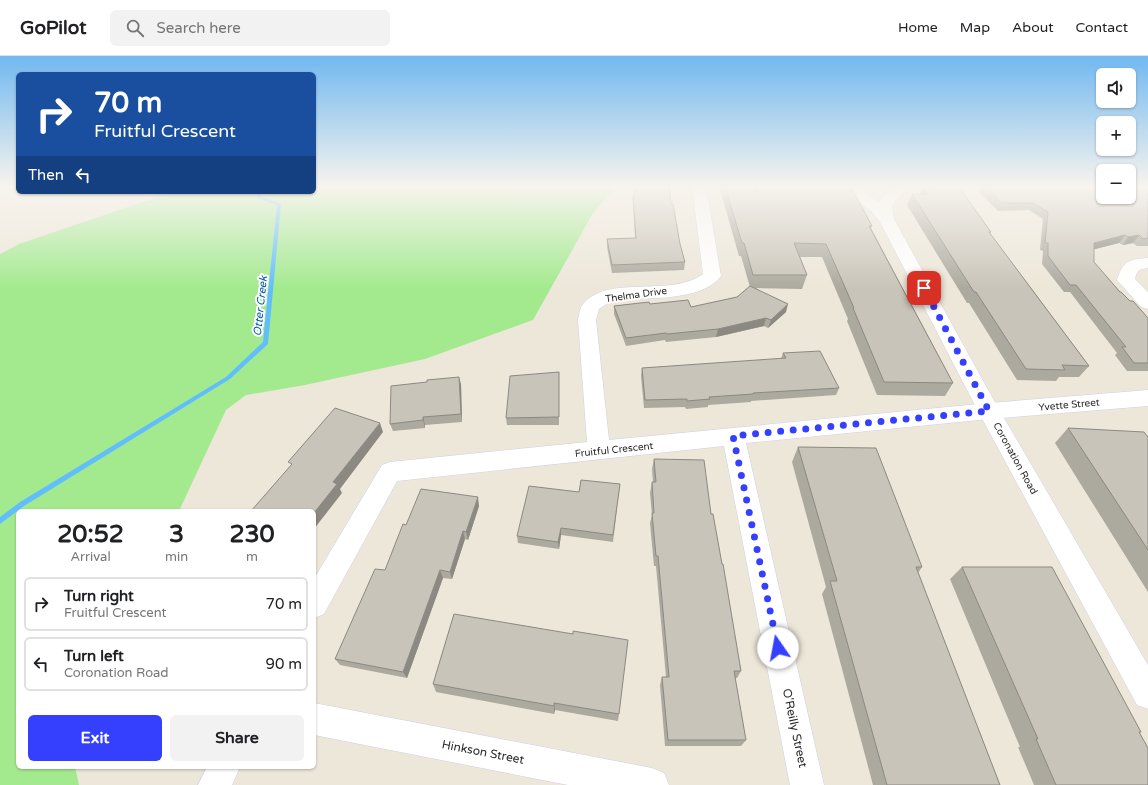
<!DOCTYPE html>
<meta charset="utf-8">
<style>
:root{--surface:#fff;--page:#f2f2f2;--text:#202124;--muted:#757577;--line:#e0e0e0;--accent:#3540ff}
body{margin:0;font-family:"Varela Round",sans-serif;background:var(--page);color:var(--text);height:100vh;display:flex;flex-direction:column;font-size:15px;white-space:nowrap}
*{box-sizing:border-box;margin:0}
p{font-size:13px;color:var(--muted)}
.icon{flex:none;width:22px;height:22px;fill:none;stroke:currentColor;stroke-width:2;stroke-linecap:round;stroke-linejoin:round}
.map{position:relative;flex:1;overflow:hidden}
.side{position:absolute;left:16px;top:453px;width:300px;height:260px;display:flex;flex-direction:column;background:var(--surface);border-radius:6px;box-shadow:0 1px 3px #0004}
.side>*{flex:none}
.banner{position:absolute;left:16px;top:16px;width:300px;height:122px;border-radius:6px;box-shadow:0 1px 3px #0004;background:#1a4fa0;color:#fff;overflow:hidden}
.controls{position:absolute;left:1096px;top:12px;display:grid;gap:8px}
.controls a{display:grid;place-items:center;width:40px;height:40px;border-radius:6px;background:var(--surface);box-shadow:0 1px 3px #0004;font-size:20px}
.pin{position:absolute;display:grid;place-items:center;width:34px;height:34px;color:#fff;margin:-17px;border-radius:8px;box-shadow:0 2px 6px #0006}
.me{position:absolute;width:44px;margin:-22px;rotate:348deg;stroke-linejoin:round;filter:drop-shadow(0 0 3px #0008)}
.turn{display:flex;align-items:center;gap:14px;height:84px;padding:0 12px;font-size:18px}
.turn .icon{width:52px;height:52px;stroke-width:2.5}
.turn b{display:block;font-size:28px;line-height:34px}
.then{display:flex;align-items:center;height:38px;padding:0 12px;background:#0003;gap:8px;font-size:15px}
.eta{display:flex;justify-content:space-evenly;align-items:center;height:68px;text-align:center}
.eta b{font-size:24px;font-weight:700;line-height:28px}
.primary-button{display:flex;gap:8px;margin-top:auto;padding:8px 12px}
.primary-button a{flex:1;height:46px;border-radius:6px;background:var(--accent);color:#fff;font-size:16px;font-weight:700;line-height:46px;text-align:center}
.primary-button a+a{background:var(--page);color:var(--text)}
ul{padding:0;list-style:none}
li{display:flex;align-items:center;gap:12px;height:54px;margin:0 8px 6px;padding:0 4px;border:2px solid var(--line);border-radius:6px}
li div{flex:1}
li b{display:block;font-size:15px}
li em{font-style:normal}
header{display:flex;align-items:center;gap:24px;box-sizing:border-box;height:56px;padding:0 20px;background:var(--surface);border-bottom:1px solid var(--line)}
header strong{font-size:19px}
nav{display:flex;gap:22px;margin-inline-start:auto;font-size:14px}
.search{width:280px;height:36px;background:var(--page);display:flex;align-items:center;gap:10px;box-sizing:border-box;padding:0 14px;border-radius:6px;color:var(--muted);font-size:15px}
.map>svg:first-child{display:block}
.green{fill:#a3ea8f}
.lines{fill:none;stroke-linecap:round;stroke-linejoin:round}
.stream{fill:#60befc;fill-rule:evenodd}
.street-casing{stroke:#ced0e4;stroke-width:1}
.secondary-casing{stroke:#ced0e4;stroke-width:1}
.street{fill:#fff;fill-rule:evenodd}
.secondary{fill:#fff;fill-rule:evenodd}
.wall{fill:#aca99f}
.shaded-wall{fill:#8c8982}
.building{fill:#c8c4b9;stroke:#8c8982}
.route{stroke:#3540ff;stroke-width:7;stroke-dasharray:0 12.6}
.labels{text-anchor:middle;stroke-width:4;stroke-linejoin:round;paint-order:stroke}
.street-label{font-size:10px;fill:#292929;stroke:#fff}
.water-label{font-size:11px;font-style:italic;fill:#0058a7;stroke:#fff}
.near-street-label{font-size:12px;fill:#292929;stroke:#fff}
</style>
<header>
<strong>GoPilot</strong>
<div class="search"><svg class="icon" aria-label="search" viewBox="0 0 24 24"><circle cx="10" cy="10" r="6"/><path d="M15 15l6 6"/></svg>Search here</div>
<nav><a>Home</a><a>Map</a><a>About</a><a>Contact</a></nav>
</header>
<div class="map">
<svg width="1148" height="729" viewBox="0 0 1148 729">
<rect width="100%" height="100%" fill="#ede7d9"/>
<!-- green -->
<polygon class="green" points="314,130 616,130 593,157 533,264 425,303 305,329 246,339 226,354 179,455 18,455 18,711 75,711 79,729 0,729 0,198 19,188 163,139 163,136 314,136"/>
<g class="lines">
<!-- stream -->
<polygon class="stream" points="257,136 261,136 260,140 281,148 268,288 230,323 24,450 0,468 0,461 20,446 226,321 263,286 277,149 257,142"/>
<defs>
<g id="street">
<path d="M692,130H706L721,220C703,246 645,241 617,244L608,247L599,253L596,264L609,384L989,347L1148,334V350L989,363L746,387L824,729H790L724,390L397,425L324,558L314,562V523L382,409L390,406L587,386L578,264C579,258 580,251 584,247C611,218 671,242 703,218Z"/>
<path d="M1148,202V212C1139,213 1137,214 1135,223L1148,236V253L1141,251L1117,224C1123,205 1129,203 1148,202Z"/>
<polygon points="314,647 652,712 664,717 669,729 568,729 314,679"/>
<polygon points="207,711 240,711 232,729 198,729"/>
</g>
<path id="secondary" d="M845,130H857L878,146L893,131H903L905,134C895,149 888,143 895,165L997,350L1148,609V653L1137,649L978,355L880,166L872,156L846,136L844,133Z"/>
</defs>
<!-- street casing -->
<use href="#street" class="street-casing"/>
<!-- secondary casing -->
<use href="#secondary" class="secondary-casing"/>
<!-- street -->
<use href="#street" class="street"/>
<!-- secondary -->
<use href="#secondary" class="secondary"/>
</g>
<!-- wall -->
<g class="wall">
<polygon points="719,130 751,130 752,131 752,130 846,130 872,170 871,172 953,327 945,340 877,339 847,265 848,263 822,201 800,201 807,219 802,233 756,232 786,256 768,272 764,270 716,281 666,286 665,284 626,290 614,258 614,250 650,248 691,251 737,241 750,231 741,200 739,200"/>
<polygon points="931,130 958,130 991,176 990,177 1089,310 1079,321 1059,321 1056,325 1017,324 969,247 967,247 907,149 912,138 920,138 922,131 931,131"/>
<polygon points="982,130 1148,130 1148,190 1137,190 1133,187 1123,189 1119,187 1094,193 1094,206 1120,236 1148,262 1148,315 1127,315 1115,299 1117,297 1070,236 1064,236 1042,208 1043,195 1040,194 1043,163 1029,154 998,155 979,136"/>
<polygon points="669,134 671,148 680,188 685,206 684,214 612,217 607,191 607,183 635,182 633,147 633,140"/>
<polygon points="783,297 839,332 836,339 751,345 751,346 708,349 708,351 686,353 685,351 644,352 641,320 642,312 781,303"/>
<polygon points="559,316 559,369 507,369 506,362"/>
<polygon points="461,328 462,366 425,369 425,372 393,375 390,368"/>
<polygon points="1068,372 1148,381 1148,536 1055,387"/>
<polygon points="798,391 922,511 918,517 1000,729 873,729 822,538 826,531 792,406"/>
<polygon points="654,403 711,458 741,615 737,622 735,622 746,684 741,690 665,690 660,629 662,621 666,621 656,510 654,510 650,467 652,459 650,437 652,426 653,426 652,413"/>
<polygon points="620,428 613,486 561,479 559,493 518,487 517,480 579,436"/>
<polygon points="479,450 468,484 465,483 452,523 443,522 407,622 340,609 335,603 385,514 406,469"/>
<polygon points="962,511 1141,676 1139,677 1148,729 1034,729 1018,691 1020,691 950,523"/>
<polygon points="454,558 619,658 618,665 555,654 554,658 436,636 433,628"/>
</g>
<!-- shaded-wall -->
<g class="shaded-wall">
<polygon points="1125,179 1119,187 1088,195 1094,187"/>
<polygon points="1139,179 1133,187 1123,189 1128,181"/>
<polygon points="788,248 786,256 768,272 771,264"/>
<polygon points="766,262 764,270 716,281 718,273"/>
<polygon points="459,321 461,328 462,366 461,358"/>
<polygon points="423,361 425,369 425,372 423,364"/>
<polygon points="380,367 383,376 340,433 342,437 314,473 314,457 333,426"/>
<polygon points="478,441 479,450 468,484 466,476"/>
<polygon points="561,472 561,479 559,493 558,486"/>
<polygon points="463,475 465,483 452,523 450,516"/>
<polygon points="440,514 443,522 407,622 403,616"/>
<polygon points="554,647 555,654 554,658"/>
</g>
<!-- building -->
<g class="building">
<polygon points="637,130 669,130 671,148 673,148 680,188 685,206 612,209 607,183 636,182 633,140"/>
<polygon points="725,130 751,130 758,136 757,130 846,130 851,131 872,170 869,170 953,327 884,326 853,252 854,252 826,188 794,187 807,219 753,219 744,187 742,187"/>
<polygon points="933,130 958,130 991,176 989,176 1089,310 1062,309 1065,314 1026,313 976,236 974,236 912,138 927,138 922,131 934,132"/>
<polygon points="985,130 1103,130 1103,141 1129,141 1129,130 1148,130 1148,182 1143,183 1139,179 1128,181 1125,179 1094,187 1094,206 1120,236 1121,236 1130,245 1133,245 1148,262 1148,307 1134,307 1122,291 1126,291 1076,229 1070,229 1048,200 1048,187 1045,187 1048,156 1033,147 1002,147"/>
<polygon points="750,230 788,248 771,264 766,262 718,273 667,278 666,277 626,282 614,250 649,246 650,248 688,244 691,251 737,241"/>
<polygon points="820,295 839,332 753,337 753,338 709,341 710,343 687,345 687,343 645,344 642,312 786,302 783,297"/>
<polygon points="559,316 559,361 506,362 510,320"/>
<polygon points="459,321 461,358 423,361 423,364 390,368 391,330 427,326 427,324"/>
<polygon points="335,352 380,367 333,426 337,428 314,457 314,455 251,455 292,408 288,406"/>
<polygon points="1068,372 1144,376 1148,381 1148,494"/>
<polygon points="798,391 876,392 922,511 916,511 1000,729 887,729 830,525 837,525"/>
<polygon points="654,403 704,404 711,458 713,458 722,508 723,508 741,615 734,615 746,684 668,684 662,621 669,621 658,500 656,500 652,457 654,457 652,426 656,426"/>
<polygon points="581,424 620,428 613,479 561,472 558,486 517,480 529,430 579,436"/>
<polygon points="421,433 478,441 466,476 463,475 450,516 440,514 403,616 335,603 375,513 385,514 403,468 406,469"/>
<polygon points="962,511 1052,511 1141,676 1139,676 1148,692 1148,729 1056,729 1036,683 1038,683"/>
<polygon points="454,558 573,578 573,575 628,584 619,658 554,647 554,650 433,628"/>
</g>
<!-- sky -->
<linearGradient id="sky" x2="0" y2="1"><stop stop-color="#71b8f0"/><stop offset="0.56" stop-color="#f7f4ee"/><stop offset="1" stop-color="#f7f4ee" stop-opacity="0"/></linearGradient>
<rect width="1148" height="233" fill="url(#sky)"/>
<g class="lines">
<!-- route -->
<polyline class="route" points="778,592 733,380 989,355 924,232"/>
</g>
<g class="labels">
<!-- street labels -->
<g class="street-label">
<text transform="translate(636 238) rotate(-8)" y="4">Thelma Drive</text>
<text transform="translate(1069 348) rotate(-5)" y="4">Yvette Street</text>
<text transform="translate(614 393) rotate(-6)" y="4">Fruitful Crescent</text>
<text transform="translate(1016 402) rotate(61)" y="4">Coronation Road</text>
</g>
<!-- water labels -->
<g class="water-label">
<text transform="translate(260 250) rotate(-84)" y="4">Otter Creek</text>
</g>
<!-- near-street labels -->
<g class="near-street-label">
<text transform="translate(795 672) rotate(78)" y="4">O'Reilly Street</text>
<text transform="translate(483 696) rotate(11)" y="4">Hinkson Street</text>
</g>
</g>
</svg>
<div class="controls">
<a><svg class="icon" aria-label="sound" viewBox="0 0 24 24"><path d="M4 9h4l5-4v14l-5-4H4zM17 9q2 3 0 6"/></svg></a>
<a>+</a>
<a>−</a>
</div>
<div class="pin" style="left:924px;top:232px;background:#d93025"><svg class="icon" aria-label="arrive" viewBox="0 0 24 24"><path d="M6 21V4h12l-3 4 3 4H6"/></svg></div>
<svg class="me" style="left:778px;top:592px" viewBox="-20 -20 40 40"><circle r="19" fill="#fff"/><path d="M0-13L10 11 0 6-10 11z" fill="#3540ff"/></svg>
<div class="banner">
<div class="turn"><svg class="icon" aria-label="right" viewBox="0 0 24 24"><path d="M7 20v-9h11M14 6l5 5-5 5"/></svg><div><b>70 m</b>Fruitful Crescent</div></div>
<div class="then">Then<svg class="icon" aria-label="left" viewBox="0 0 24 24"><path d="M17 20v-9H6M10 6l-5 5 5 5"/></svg></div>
</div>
<section class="side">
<div class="eta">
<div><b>20:52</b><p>Arrival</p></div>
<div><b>3</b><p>min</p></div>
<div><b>230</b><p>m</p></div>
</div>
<ul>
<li><svg class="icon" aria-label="right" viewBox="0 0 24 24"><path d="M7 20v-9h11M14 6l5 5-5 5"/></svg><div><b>Turn right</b><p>Fruitful Crescent</p></div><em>70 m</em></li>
<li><svg class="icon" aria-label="left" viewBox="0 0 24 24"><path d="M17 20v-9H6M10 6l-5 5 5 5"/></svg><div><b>Turn left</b><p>Coronation Road</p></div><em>90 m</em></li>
</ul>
<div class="primary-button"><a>Exit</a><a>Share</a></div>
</section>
</div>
